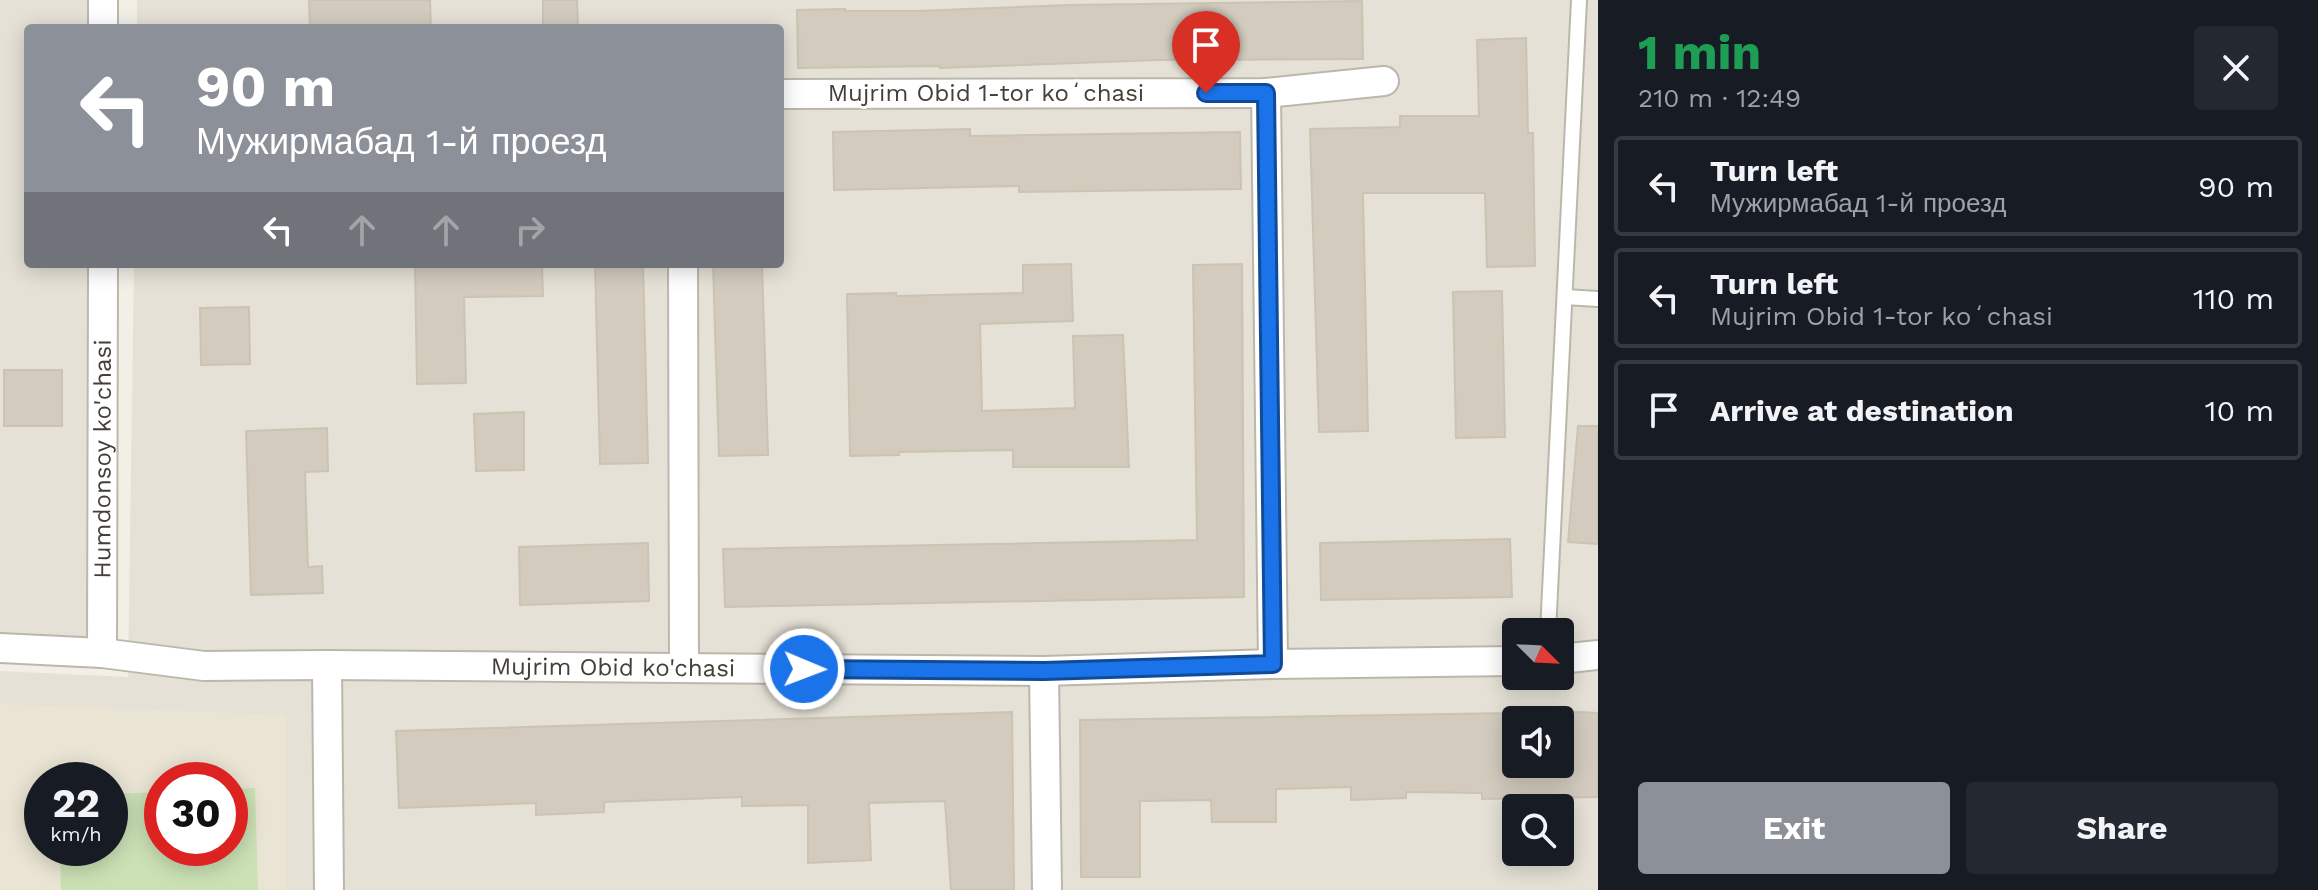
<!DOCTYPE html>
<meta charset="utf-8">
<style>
:root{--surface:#171b24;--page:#242831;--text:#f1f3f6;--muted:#9ea1a6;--line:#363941;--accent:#8c9099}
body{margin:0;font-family:"Work Sans",sans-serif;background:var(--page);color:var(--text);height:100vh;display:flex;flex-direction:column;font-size:30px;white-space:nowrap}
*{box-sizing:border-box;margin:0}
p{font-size:26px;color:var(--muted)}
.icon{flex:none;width:44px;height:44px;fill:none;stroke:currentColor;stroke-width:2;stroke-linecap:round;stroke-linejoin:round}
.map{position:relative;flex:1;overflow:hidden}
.drawer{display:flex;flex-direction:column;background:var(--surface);width:720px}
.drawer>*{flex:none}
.banner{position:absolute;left:24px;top:24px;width:760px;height:244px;border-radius:8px;box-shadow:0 4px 20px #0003;background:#8c9099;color:#fff;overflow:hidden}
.needle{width:52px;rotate:114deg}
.tools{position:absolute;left:1502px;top:618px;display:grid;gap:16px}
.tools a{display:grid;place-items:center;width:72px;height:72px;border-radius:8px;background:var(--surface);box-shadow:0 4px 20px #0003;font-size:40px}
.speed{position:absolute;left:24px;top:762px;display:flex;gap:16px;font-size:40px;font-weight:700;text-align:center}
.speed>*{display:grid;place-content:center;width:104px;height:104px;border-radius:50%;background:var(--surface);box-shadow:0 4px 20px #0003;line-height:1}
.speed small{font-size:20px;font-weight:400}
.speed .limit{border:12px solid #d22;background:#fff;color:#111}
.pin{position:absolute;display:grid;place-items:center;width:68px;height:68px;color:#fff;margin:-82px -34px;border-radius:50% 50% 50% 0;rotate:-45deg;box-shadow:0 0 8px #0007}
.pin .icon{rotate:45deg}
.me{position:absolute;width:88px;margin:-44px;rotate:91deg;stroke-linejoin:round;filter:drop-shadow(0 0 6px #0008)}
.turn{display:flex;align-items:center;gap:28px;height:168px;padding:0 40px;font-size:36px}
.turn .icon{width:104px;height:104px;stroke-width:2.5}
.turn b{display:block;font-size:56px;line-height:68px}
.lanes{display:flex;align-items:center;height:76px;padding:0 40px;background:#0003;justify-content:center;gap:40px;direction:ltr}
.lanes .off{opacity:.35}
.round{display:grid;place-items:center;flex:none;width:84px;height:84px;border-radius:8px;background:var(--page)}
.overview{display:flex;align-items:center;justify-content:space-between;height:136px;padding:0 40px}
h1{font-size:48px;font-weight:700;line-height:60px;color:#1e9e55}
.action{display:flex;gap:16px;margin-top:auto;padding:16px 40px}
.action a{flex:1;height:92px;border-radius:8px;background:var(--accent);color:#fff;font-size:32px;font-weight:700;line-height:92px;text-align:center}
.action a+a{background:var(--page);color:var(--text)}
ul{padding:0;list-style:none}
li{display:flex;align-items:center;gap:24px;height:100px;margin:0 16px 12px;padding:0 24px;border:4px solid var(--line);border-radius:8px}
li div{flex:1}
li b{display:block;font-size:30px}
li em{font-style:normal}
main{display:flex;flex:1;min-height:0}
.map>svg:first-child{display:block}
.residential{fill:#e5e1d6;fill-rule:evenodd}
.education{fill:#e9e4d3;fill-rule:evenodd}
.green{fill:#cbe1b5}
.building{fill:#d2cbbe;stroke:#ccc3b2;stroke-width:2;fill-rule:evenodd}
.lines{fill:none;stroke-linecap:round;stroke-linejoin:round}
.service-casing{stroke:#bcb7ab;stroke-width:18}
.minor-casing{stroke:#bcb7ab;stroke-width:32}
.service{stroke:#fff;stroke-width:14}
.minor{stroke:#fff;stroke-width:28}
.route-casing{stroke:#114b97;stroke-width:20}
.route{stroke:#1a73e8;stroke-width:14}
.labels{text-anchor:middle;stroke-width:6;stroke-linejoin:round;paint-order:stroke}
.street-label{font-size:24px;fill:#444037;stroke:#fff}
</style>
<main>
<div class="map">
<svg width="1598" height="890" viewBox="0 0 1598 890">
<rect width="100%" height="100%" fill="#f2efe7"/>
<!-- residential -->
<g class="residential">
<polygon points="0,0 90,0 91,28 28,28 28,264 96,264 103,669 0,662"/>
<path d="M137,0H1598V890H0V671L128,677L134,264H780V28H137ZM1516,632H1560V676H1516ZM1516,720H1560V764H1516ZM42,780H110V848H42ZM162,780H230V848H162ZM1516,808H1560V852H1516Z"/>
</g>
<!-- education -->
<path class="education" d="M0,704L286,715L285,890H0ZM42,780H110V848H42ZM162,780H230V848H162Z"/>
<!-- green -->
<polygon class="green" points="255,788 258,890 61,890 60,848 110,848 110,794 162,792 162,848 230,848 230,789"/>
<!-- building -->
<g class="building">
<polygon points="309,0 430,0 431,28 310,28"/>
<polygon points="543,0 577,0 578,28 543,28"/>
<polygon points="1362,1 1363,59 1159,60 940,68 940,66 798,68 797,10 845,9 845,11 918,11 1069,5"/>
<polygon points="1526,38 1528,133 1533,133 1535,266 1487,267 1485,193 1363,193 1368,431 1319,432 1310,129 1400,127 1400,116 1479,116 1477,40"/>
<polygon points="970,129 970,136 1240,132 1241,189 1019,192 1019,186 834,190 833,132"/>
<polygon points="415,264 542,264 543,296 464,297 466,383 417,384"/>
<polygon points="595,264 643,264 648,463 600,464"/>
<polygon points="713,264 762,264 768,455 719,456"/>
<polygon points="1071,264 1073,321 980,324 982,411 1075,408 1073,336 1123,335 1129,467 1013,467 1013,450 899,452 899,455 850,456 847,294 896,293 896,296 1023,293 1023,265"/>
<polygon points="1242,264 1244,597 725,607 723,549 1197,540 1193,265"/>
<polygon points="1502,291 1505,437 1456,438 1453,292"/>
<polygon points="249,307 250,364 201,365 200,308"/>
<rect x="4" y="370" width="58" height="56"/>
<polygon points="524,412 524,470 476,471 474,414"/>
<polygon points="1578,426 1598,426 1598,544 1568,542"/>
<polygon points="327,428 328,471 305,472 308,567 322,566 323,593 251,595 246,431"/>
<polygon points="1510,539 1512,597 1321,600 1320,543"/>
<polygon points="648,543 649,601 520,605 519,547"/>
<polygon points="1012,712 1014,890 951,890 945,801 869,803 871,860 808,863 808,805 742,806 742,797 604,802 604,812 536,815 536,803 399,808 396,731"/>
<path d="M1579,712L1598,713V797L1482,799V793L1406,792V798L1351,800V787L1276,789V822H1212L1211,800L1140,801V877H1081L1080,720ZM1516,720H1560V764H1516Z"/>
</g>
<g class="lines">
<defs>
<g id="service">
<polyline points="1565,297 1598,299"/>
<polyline points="1548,632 1579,0"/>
</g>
<g id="minor">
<polyline points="103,28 103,0"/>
<polyline points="1266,93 1273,664"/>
<polyline points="780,94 1266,93 1384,81"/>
<polyline points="683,264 684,668"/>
<path id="s1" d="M0,648L102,653L204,666L327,665L1044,671L1273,664L1516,661"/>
<path id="s2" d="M102,653L103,264"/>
<polyline points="1560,659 1598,655"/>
<polyline points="327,665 329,890"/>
<polyline points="1044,671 1047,890"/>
</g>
</defs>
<!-- service casing -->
<use href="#service" class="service-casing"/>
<!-- minor casing -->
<use href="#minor" class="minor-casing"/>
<!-- service -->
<use href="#service" class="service"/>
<!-- minor -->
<use href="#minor" class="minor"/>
</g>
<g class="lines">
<defs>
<polyline id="route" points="804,669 1044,671 1273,664 1266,93 1206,93"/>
</defs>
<!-- route casing -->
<use href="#route" class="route-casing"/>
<!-- route -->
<use href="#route" class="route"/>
</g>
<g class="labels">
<!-- street labels -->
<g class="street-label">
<text x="986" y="101">Mujrim Obid 1-tor koʻchasi</text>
<text dy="8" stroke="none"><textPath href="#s2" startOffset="194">Humdonsoy ko'chasi</textPath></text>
<text dy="8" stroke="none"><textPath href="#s1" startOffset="614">Mujrim Obid ko'chasi</textPath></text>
</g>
</g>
</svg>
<div class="tools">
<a><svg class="needle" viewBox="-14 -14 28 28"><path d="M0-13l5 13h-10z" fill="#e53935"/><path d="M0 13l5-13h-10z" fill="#9ea1a6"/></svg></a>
<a><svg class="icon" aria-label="sound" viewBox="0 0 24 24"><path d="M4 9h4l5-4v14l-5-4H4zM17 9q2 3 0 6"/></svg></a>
<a><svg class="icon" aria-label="search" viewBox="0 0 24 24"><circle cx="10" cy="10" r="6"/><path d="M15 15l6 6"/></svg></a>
</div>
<div class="speed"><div>22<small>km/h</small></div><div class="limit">30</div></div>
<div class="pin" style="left:1206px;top:93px;background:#d93025"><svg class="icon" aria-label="arrive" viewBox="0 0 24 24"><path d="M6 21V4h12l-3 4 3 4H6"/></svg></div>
<svg class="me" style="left:804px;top:669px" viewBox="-20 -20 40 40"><circle r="17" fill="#1a73e8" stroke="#fff" stroke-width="3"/><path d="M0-11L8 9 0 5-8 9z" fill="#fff"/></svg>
<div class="banner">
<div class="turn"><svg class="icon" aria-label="left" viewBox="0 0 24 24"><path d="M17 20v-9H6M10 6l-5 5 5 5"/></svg><div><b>90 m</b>Мужирмабад 1-й проезд</div></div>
<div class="lanes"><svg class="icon" aria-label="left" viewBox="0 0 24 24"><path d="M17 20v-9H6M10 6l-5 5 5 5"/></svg><svg class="icon off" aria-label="ahead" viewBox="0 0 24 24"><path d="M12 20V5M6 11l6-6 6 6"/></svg><svg class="icon off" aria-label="ahead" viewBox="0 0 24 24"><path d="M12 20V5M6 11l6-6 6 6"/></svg><svg class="icon off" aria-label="right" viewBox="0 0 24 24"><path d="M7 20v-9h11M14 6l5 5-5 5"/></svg></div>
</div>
</div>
<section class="drawer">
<div class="overview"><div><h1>1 min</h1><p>210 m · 12:49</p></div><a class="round"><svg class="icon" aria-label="close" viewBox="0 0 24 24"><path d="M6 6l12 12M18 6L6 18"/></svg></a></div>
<ul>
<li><svg class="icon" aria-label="left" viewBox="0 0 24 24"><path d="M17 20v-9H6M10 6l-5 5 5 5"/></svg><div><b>Turn left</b><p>Мужирмабад 1-й проезд</p></div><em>90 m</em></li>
<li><svg class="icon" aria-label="left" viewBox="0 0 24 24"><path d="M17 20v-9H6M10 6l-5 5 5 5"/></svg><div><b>Turn left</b><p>Mujrim Obid 1-tor koʻchasi</p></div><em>110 m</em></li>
<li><svg class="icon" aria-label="arrive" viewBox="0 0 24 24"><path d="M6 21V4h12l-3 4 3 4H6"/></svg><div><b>Arrive at destination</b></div><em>10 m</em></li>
</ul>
<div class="action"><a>Exit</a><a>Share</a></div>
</section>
</main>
